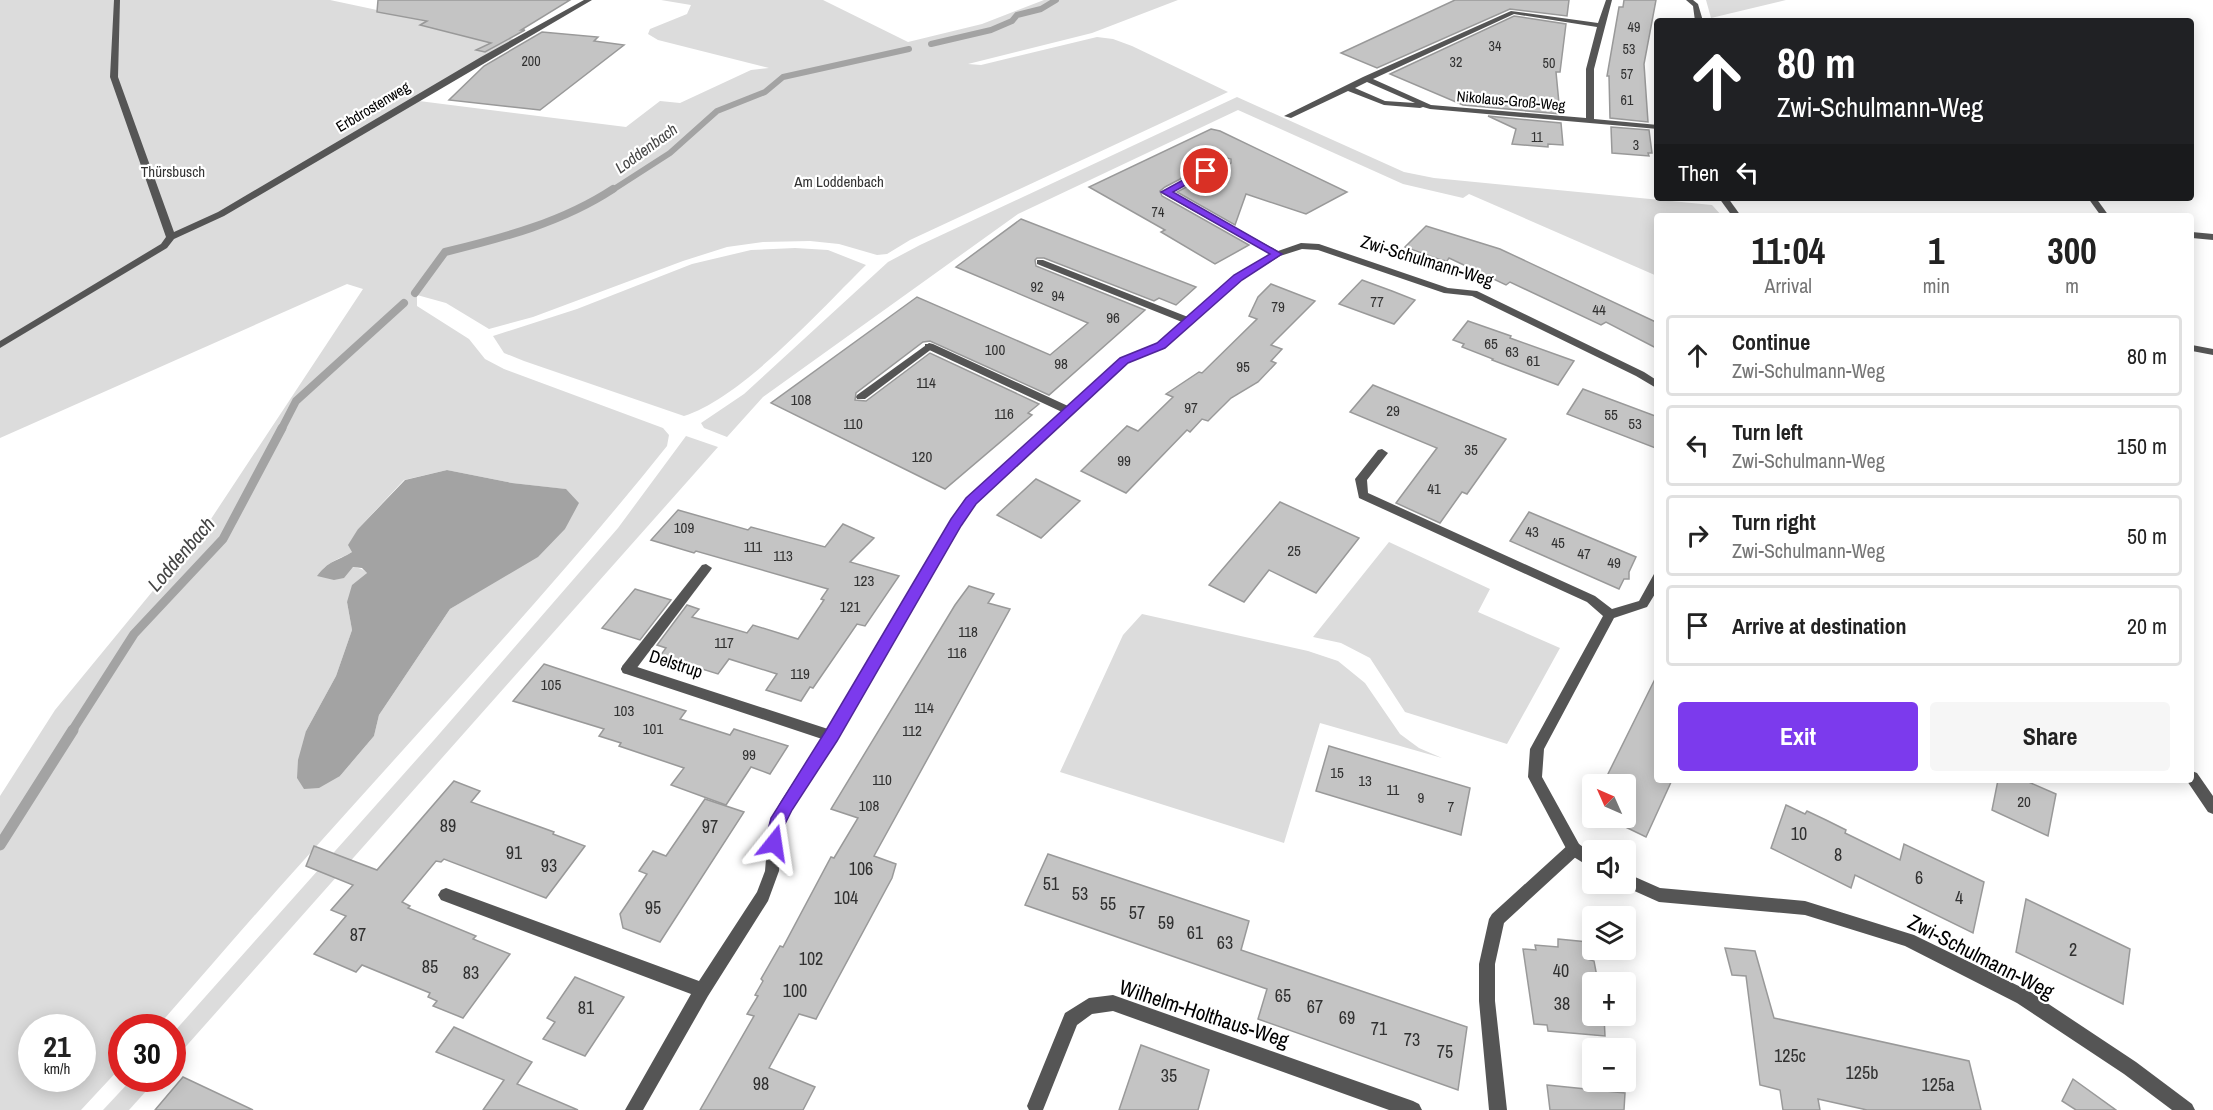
<!DOCTYPE html>
<meta charset="utf-8">
<style>
:root{--surface:#fff;--page:#f6f6f6;--text:#222;--muted:#767676;--line:#e0e0e0;--accent:#7c3aed}
body{margin:0;font-family:"Archivo Narrow",sans-serif;background:var(--page);color:var(--text);height:100vh;display:flex;flex-direction:column;font-size:22px;white-space:nowrap}
*{box-sizing:border-box;margin:0}
p{font-size:20px;color:var(--muted)}
.icon{flex:none;width:33px;height:33px;fill:none;stroke:currentColor;stroke-width:2;stroke-linecap:round;stroke-linejoin:round}
.map{position:relative;flex:1;overflow:hidden}
.drawer{position:absolute;left:1654px;top:213px;width:540px;height:570px;display:flex;flex-direction:column;background:var(--surface);border-radius:6px;box-shadow:0 3px 15px #0003}
.drawer>*{flex:none}
.banner{position:absolute;left:1654px;top:18px;width:540px;height:183px;border-radius:6px;box-shadow:0 3px 15px #0003;background:#202124;color:#fff;overflow:hidden}
.needle{width:39px;rotate:315deg}
.controls{position:absolute;left:1582px;top:774px;display:grid;gap:12px}
.controls a{display:grid;place-items:center;width:54px;height:54px;border-radius:6px;background:var(--surface);box-shadow:0 3px 15px #0003;font-size:30px}
.speed{position:absolute;left:18px;top:1014px;display:flex;gap:12px;font-size:30px;font-weight:700;text-align:center}
.speed>*{display:grid;place-content:center;width:78px;height:78px;border-radius:50%;background:var(--surface);box-shadow:0 3px 15px #0003;line-height:1}
.speed small{font-size:15px;font-weight:400}
.speed .limit{border:9px solid #d22;background:#fff;color:#111}
.pin{position:absolute;display:grid;place-items:center;width:51px;height:51px;color:#fff;margin:-26px;border:3px solid #fff;border-radius:50%;box-shadow:0 2px 6px #0007}
.me{position:absolute;width:66px;margin:-33px;rotate:15deg;stroke-linejoin:round;filter:drop-shadow(0 0 4px #0008)}
.turn{display:flex;align-items:center;gap:21px;height:126px;padding:0 24px;font-size:27px}
.turn .icon{width:78px;height:78px;stroke-width:2.5}
.turn b{display:block;font-size:42px;line-height:51px}
.then{display:flex;align-items:center;height:57px;padding:0 24px;background:#0003;gap:12px;font-size:22px}
.eta{display:flex;justify-content:space-evenly;align-items:center;height:102px;text-align:center}
.eta b{font-size:36px;font-weight:800;line-height:42px}
.action{display:flex;gap:12px;margin-top:auto;padding:12px 24px}
.action a{flex:1;height:69px;border-radius:6px;background:var(--accent);color:#fff;font-size:24px;font-weight:800;line-height:69px;text-align:center}
.action a+a{background:var(--page);color:var(--text)}
ul{padding:0;list-style:none}
li{display:flex;align-items:center;gap:18px;height:81px;margin:0 12px 9px;padding:0 12px;border:3px solid var(--line);border-radius:6px}
li div{flex:1}
li b{display:block;font-size:22px}
li em{font-style:normal}
.map>svg:first-child{display:block}
.green{fill:#dcdcdc;fill-rule:evenodd}
.water{fill:#a3a3a3}
.lines{fill:none;stroke-linecap:round;stroke-linejoin:round}
.stream-far3{stroke:#a3a3a3;stroke-width:6}
.stream-far2{stroke:#a3a3a3;stroke-width:8}
.stream-far1{stroke:#a3a3a3;stroke-width:9}
.stream{stroke:#a3a3a3;stroke-width:11}
.building{fill:#c4c4c4;stroke:#999;stroke-width:1.5}
.service{fill:#555;fill-rule:evenodd}
.minor{fill:#555;fill-rule:evenodd}
.route{fill:#7c3aed;stroke:#51269a;stroke-width:1.5}
.labels{text-anchor:middle;stroke-width:4.5;stroke-linejoin:round;paint-order:stroke}
.far-number-label{font-size:14px;fill:#313131}
.far-street-label{font-size:15px;fill:#000;stroke:#fff}
.far-park-label{font-size:15px;fill:#333;stroke:#fff}
.number-label{font-size:15px;fill:#313131}
.far-water-label{font-size:16px;font-style:italic;fill:#444;stroke:#fff}
.street-label{font-size:18px;fill:#000;stroke:#fff}
.near-number-label{font-size:18px;fill:#313131}
.water-label{font-size:20px;font-style:italic;fill:#444;stroke:#fff}
.near-street-label{font-size:21px;fill:#000;stroke:#fff}
</style>
<div class="map">
<svg width="2213" height="1110" viewBox="0 0 2213 1110">
<rect width="100%" height="100%" fill="#fff"/>
<!-- green -->
<g class="green">
<path d="M0,0H330L514,39L419,101L626,127L660,101L680,103L751,70L769,68L658,40L648,34L650,29L687,14L691,5L661,0H823L908,42L982,24L1044,0H1178L1092,33L968,64L981,65L1097,37L1113,39L1132,46L1228,92L910,240L887,254L877,255L839,244L810,241L763,242L727,247L683,261L533,317L489,329L446,303L417,295V306L469,339L485,359L504,369L663,428L669,435L667,446C552,590 426,723 304,860C254,915 206,972 157,1027L122,1028L121,1067L81,1110H0V796L55,710L207,525L363,289L347,284L0,438ZM447,470L512,483L565,489L483,589L450,609L379,715L374,736L340,776L306,731L336,676L352,630L347,602L367,573C354,560 332,573 318,575C328,561 338,560 352,552L358,529L404,480ZM32,1028H82V1078H32Z"/>
<polygon points="1706,0 1786,0 1711,18"/>
<polygon points="1237,97 1404,172 1434,178 1712,205 1722,216 1658,216 1657,276 1469,194 1463,198 1403,184 1238,110 1018,214 763,397 727,437 704,428 701,423 744,394 888,262 920,245"/>
<path d="M795,248L828,250L866,265C821,309 743,397 684,416L524,361L504,353L493,336L577,309L692,264L751,250Z"/>
<polygon points="686,436 718,447 173,1061 173,1033 434,740 618,528"/>
<polygon points="1389,542 1490,589 1478,612 1560,648 1507,744 1405,712 1370,658 1341,643 1313,637"/>
<polygon points="1142,614 1308,651 1338,661 1365,683 1400,734 1419,748 1442,758 1320,723 1284,843 1060,772 1123,635"/>
<polygon points="132,1079 157,1079 129,1110 103,1110"/>
</g>
<!-- water -->
<path class="water" d="M447,470L512,483L566,489L579,503L565,529L538,557L450,609L379,715L374,736L340,776L319,788L304,789L297,778L298,760L306,731L336,676L352,630L347,602L352,585L367,573L362,568L353,567L344,578L334,580L317,576C329,560 336,562 352,552L348,545L358,529L405,480Z"/>
<g class="lines">
<!-- stream-far3 -->
<g class="stream-far3">
<polyline points="931,44 991,30 1012,21 1017,15 1041,9 1056,0"/>
<polyline points="611,191 670,153 717,111 765,92 783,77 909,49"/>
</g>
<!-- stream-far2 -->
<g class="stream-far2">
<path d="M415,293L445,252C503,238 563,222 613,189"/>
<polyline points="281,430 296,401 404,303"/>
</g>
<!-- stream-far1 -->
<polyline class="stream-far1" points="72,731 134,634 223,539 282,428"/>
<!-- stream -->
<polyline class="stream" points="0,845 73,730"/>
</g>
<!-- building -->
<g class="building">
<polygon points="378,0 570,0 521,30 525,30 485,52 476,50 491,43 420,25 427,21 377,12"/>
<polygon points="1455,0 1569,0 1567,16 1510,9 1377,68 1341,53"/>
<polygon points="1624,0 1656,0 1644,64 1648,122 1610,118 1609,76 1607,76 1619,7 1623,7"/>
<polygon points="1514,16 1566,24 1560,72 1556,72 1560,114 1463,105 1390,74"/>
<polygon points="542,32 598,37 594,41 624,45 540,110 449,100 484,66"/>
<polygon points="1488,116 1561,123 1563,145 1548,144 1548,147 1512,144 1516,129"/>
<polygon points="1611,127 1649,130 1652,153 1648,153 1649,156 1612,153"/>
<polygon points="1211,129 1220,131 1347,192 1306,214 1246,194 1235,225 1177,192 1231,163 1231,159 1222,157 1165,187 1160,191 1162,196 1249,245 1215,264 1161,232 1165,230 1089,187"/>
<polygon points="1021,219 1196,287 1176,305 1159,298 1154,301 1044,258 1037,258 1035,260 1036,266 1145,310 1049,395 930,341 923,342 856,393 855,400 866,401 930,353 1039,404 1028,413 1032,415 945,489 771,403 917,297 1050,355 1088,323 956,267"/>
<polygon points="1426,226 1500,249 1658,323 1658,349 1606,322 1601,325 1510,282 1506,285 1449,258 1447,261 1441,260 1405,247"/>
<polygon points="1362,280 1392,291 1415,300 1394,324 1339,304"/>
<polygon points="1271,284 1315,301 1271,345 1282,349 1271,361 1276,363 1258,382 1231,398 1208,421 1202,419 1190,432 1187,430 1126,493 1081,471 1127,426 1138,431 1173,397 1166,394 1199,372 1202,373 1257,319 1249,316 1258,297"/>
<polygon points="1468,321 1511,336 1510,338 1574,361 1558,385 1492,360 1493,359 1462,347 1464,344 1453,340"/>
<polygon points="1373,385 1506,439 1467,494 1462,492 1440,523 1396,503 1437,448 1350,412"/>
<polygon points="1583,389 1658,417 1658,449 1567,414"/>
<polygon points="1036,479 1080,501 1041,538 997,515"/>
<polygon points="1280,502 1359,538 1316,593 1269,570 1244,602 1209,585"/>
<polygon points="678,510 748,530 751,527 825,547 843,524 874,538 850,562 899,576 865,626 857,624 813,688 810,687 801,701 766,690 777,674 729,659 718,674 660,656 666,648 657,645 687,605 699,609 692,617 747,633 753,625 798,639 824,600 821,599 828,589 696,551 694,553 651,540"/>
<polygon points="1529,512 1636,557 1629,572 1629,579 1624,579 1619,589 1510,541"/>
<polygon points="969,586 994,594 988,603 1010,609 874,856 896,864 892,878 816,1019 799,1014 769,1068 815,1087 803,1110 700,1110 754,1016 747,1014 758,996 755,995 763,981 761,979 780,946 783,947 831,857 834,858 858,818 831,809 955,605"/>
<polygon points="635,589 671,600 640,640 602,628"/>
<polygon points="544,664 686,711 680,719 730,735 734,729 788,746 770,774 751,767 726,805 671,785 684,768 619,746 621,743 599,736 604,729 513,701"/>
<polygon points="1658,673 1658,780 1672,780 1646,837 1607,818 1626,818 1626,784 1603,784"/>
<polygon points="1329,746 1470,788 1461,835 1316,791"/>
<polygon points="1998,780 2024,780 2056,794 2048,836 1992,810"/>
<polygon points="454,781 480,791 471,802 554,832 553,834 585,846 546,898 444,859 441,862 436,861 402,902 410,906 408,908 476,936 473,939 510,954 463,1018 433,1006 437,1001 428,997 430,993 362,965 356,972 314,954 346,916 331,910 353,885 306,866 314,846 377,870"/>
<polygon points="705,799 744,812 660,942 623,928 620,914 647,874 639,871 653,851 666,856"/>
<polygon points="1786,805 1805,814 1807,811 1826,820 1846,830 1845,833 1900,860 1904,844 1984,882 1973,933 1855,875 1851,888 1771,848"/>
<polygon points="1048,854 1249,921 1241,950 1467,1027 1458,1090 1258,1019 1267,989 1025,905"/>
<polygon points="2026,899 2130,949 2123,1004 2016,952"/>
<polygon points="1558,939 1588,942 1587,959 1594,961 1598,982 1593,982 1593,1016 1604,1016 1605,1036 1548,1031 1547,1025 1534,1024 1523,949 1536,950 1535,945 1558,947"/>
<polygon points="1725,948 1755,951 1774,1018 1969,1061 1981,1110 1867,1110 1818,1099 1820,1110 1783,1110 1780,1090 1760,1085 1746,976 1732,975"/>
<polygon points="575,977 624,997 585,1056 543,1039 555,1022 547,1018"/>
<polygon points="454,1027 532,1062 517,1084 578,1110 483,1110 504,1080 436,1052"/>
<polygon points="1141,1045 1209,1070 1198,1110 1119,1110"/>
<polygon points="183,1077 253,1110 155,1110"/>
<polygon points="2073,1079 2116,1110 2076,1110 2062,1101"/>
<polygon points="1547,1085 1625,1093 1624,1110 1550,1110"/>
</g>
<g class="lines">
<!-- service -->
<g class="service">
<polygon points="1686,0 1693,0 1698,4 1703,21 1695,21 1693,6"/>
<polygon points="1223,159 1230,161 1169,194 1162,192"/>
<polygon points="929,343 933,344 933,348 865,399 857,399 856,397 857,395"/>
<polygon points="706,564 712,568 710,571 633,673 628,674 623,673 621,669 623,665 702,565"/>
<polygon points="1574,842 1579,844 1581,849 1579,854 1504,923 1495,964 1495,1001 1507,1110 1489,1110 1479,1001 1479,964 1489,919 1492,914 1569,844"/>
</g>
<!-- minor -->
<g class="minor">
<polygon points="114,0 120,0 118,77 174,232 218,212 481,57 584,0 592,0 224,216 174,239 167,248 0,348 0,341 161,244 166,237 110,77"/>
<path d="M1606,0H1612L1594,69V119L1658,125V129L1430,109L1423,107L1420,108L1384,105L1348,91L1291,118L1284,116L1363,77L1511,11L1598,23ZM1514,14L1597,27L1586,69V118L1431,105L1373,79ZM1367,82L1415,103L1385,101L1355,88Z"/>
<polygon points="1166,189 1278,251 1301,243 1319,244 1448,288 1477,291 1644,372 1658,381 1658,389 1636,376 1472,296 1444,293 1318,250 1302,249 1280,256 1241,280 1165,348 1128,363 975,504 960,525 836,740 783,824 779,871 768,901 708,996 643,1110 625,1110 691,994 441,900 438,895 441,890 446,888 699,981 757,892 765,871 769,823 781,801 822,739 623,673 621,669 623,665 628,664 828,729 952,519 967,498 1062,412 925,348 925,344 933,344 1068,406 1120,359 1157,344 1182,322 1037,264 1037,260 1043,260 1188,317 1235,276 1270,254 1163,194 1162,192"/>
<polygon points="1719,198 1728,198 1741,216 1732,216"/>
<polygon points="2088,198 2096,198 2109,216 2101,216"/>
<polygon points="2192,232 2213,234 2213,240 2192,238"/>
<polygon points="2192,345 2213,349 2213,355 2192,351"/>
<polygon points="1382,449 1388,453 1367,480 1368,493 1595,596 1612,609 1639,601 1654,574 1658,573 1658,589 1647,607 1614,618 1544,749 1542,777 1579,844 1593,854 1593,869 1569,854 1528,777 1530,749 1603,616 1587,602 1359,498 1355,479 1378,450"/>
<polygon points="2192,771 2197,773 2213,796 2213,814 2208,812 2187,781 2192,780"/>
<polygon points="1626,873 1660,888 1805,901 1914,935 2029,991 2136,1062 2192,1104 2195,1110 2172,1110 2124,1074 2017,1003 1905,946 1805,915 1659,902 1621,885 1620,884 1626,884"/>
<polygon points="1113,995 1413,1101 1419,1104 1422,1110 1389,1110 1113,1011 1092,1014 1077,1025 1043,1110 1029,1110 1027,1106 1065,1013 1089,998"/>
</g>
</g>
<!-- route -->
<polygon class="route" points="1203,169 1211,171 1173,192 1282,254 1242,280 1165,348 1128,363 976,504 961,526 837,741 792,810 785,824 779,848 774,851 768,848 765,843 771,818 825,732 951,519 966,498 1120,358 1157,343 1234,275 1270,254 1161,192"/>
<g class="labels">
<!-- far-number labels -->
<g class="far-number-label">
<text x="1634" y="32">49</text>
<text x="1495" y="51">34</text>
<text x="1629" y="54">53</text>
<text x="531" y="66">200</text>
<text x="1456" y="67">32</text>
<text x="1549" y="68">50</text>
<text x="1627" y="79">57</text>
<text x="1627" y="105">61</text>
<text x="1537" y="142">11</text>
<text x="1636" y="150">3</text>
<text x="1158" y="217">74</text>
<text x="1037" y="292">92</text>
<text x="1058" y="301">94</text>
</g>
<!-- far-street labels -->
<g class="far-street-label">
<text transform="translate(1511 101) rotate(5)" y="5">Nikolaus-Groß-Weg</text>
<text transform="translate(373 107) rotate(-31)" y="5">Erbdrostenweg</text>
</g>
<!-- far-park labels -->
<g class="far-park-label">
<text x="173" y="177">Thürsbusch</text>
<text x="839" y="187">Am Loddenbach</text>
</g>
<!-- number labels -->
<g class="number-label">
<text x="1377" y="307">77</text>
<text x="1278" y="312">79</text>
<text x="1599" y="315">44</text>
<text x="1113" y="323">96</text>
<text x="1491" y="349">65</text>
<text x="995" y="355">100</text>
<text x="1512" y="357">63</text>
<text x="1533" y="366">61</text>
<text x="1061" y="369">98</text>
<text x="1243" y="372">95</text>
<text x="926" y="388">114</text>
<text x="801" y="405">108</text>
<text x="1191" y="413">97</text>
<text x="1393" y="416">29</text>
<text x="1004" y="419">116</text>
<text x="1611" y="420">55</text>
<text x="853" y="429">110</text>
<text x="1635" y="429">53</text>
<text x="1471" y="455">35</text>
<text x="922" y="462">120</text>
<text x="1124" y="466">99</text>
<text x="1434" y="494">41</text>
<text x="684" y="533">109</text>
<text x="1532" y="537">43</text>
<text x="1558" y="548">45</text>
<text x="753" y="552">111</text>
<text x="1294" y="556">25</text>
<text x="1584" y="559">47</text>
<text x="783" y="561">113</text>
<text x="1614" y="568">49</text>
<text x="864" y="586">123</text>
<text x="850" y="612">121</text>
<text x="968" y="637">118</text>
<text x="724" y="648">117</text>
<text x="957" y="658">116</text>
<text x="800" y="679">119</text>
<text x="551" y="690">105</text>
<text x="924" y="713">114</text>
<text x="624" y="716">103</text>
<text x="653" y="734">101</text>
<text x="912" y="736">112</text>
<text x="749" y="760">99</text>
<text x="1337" y="778">15</text>
<text x="882" y="785">110</text>
<text x="1365" y="786">13</text>
<text x="1393" y="795">11</text>
<text x="1421" y="803">9</text>
<text x="2024" y="807">20</text>
<text x="869" y="811">108</text>
<text x="1451" y="812">7</text>
</g>
<!-- far-water labels -->
<g class="far-water-label">
<text transform="translate(646 148) rotate(-36)" y="6">Loddenbach</text>
</g>
<!-- street labels -->
<g class="street-label">
<text transform="translate(1427 261) rotate(17)" y="6">Zwi-Schulmann-Weg</text>
<text transform="translate(676 664) rotate(18)" y="6">Delstrup</text>
</g>
<!-- near-number labels -->
<g class="near-number-label">
<text x="448" y="832">89</text>
<text x="710" y="833">97</text>
<text x="1799" y="840">10</text>
<text x="514" y="859">91</text>
<text x="1838" y="861">8</text>
<text x="549" y="872">93</text>
<text x="861" y="875">106</text>
<text x="1919" y="884">6</text>
<text x="1051" y="890">51</text>
<text x="1080" y="900">53</text>
<text x="846" y="904">104</text>
<text x="1959" y="904">4</text>
<text x="1108" y="910">55</text>
<text x="653" y="914">95</text>
<text x="1137" y="919">57</text>
<text x="1166" y="929">59</text>
<text x="1195" y="939">61</text>
<text x="358" y="941">87</text>
<text x="1225" y="949">63</text>
<text x="2073" y="956">2</text>
<text x="811" y="965">102</text>
<text x="430" y="973">85</text>
<text x="1561" y="977">40</text>
<text x="471" y="979">83</text>
<text x="795" y="997">100</text>
<text x="1283" y="1002">65</text>
<text x="1562" y="1010">38</text>
<text x="1315" y="1013">67</text>
<text x="586" y="1014">81</text>
<text x="1347" y="1024">69</text>
<text x="1379" y="1035">71</text>
<text x="1412" y="1046">73</text>
<text x="1445" y="1058">75</text>
<text x="1790" y="1062">125c</text>
<text x="1862" y="1079">125b</text>
<text x="1169" y="1082">35</text>
<text x="761" y="1090">98</text>
<text x="1938" y="1091">125a</text>
</g>
<!-- water labels -->
<g class="water-label">
<text transform="translate(181 554) rotate(-49)" y="7">Loddenbach</text>
</g>
<!-- near-street labels -->
<g class="near-street-label">
<text transform="translate(1981 957) rotate(27)" y="7">Zwi-Schulmann-Weg</text>
<text transform="translate(1204 1014) rotate(18)" y="7">Wilhelm-Holthaus-Weg</text>
</g>
</g>
</svg>
<div class="controls">
<a><svg class="needle" viewBox="-14 -14 28 28"><path d="M0-13l5 13h-10z" fill="#e53935"/><path d="M0 13l5-13h-10z" fill="#767676"/></svg></a>
<a><svg class="icon" aria-label="sound" viewBox="0 0 24 24"><path d="M4 9h4l5-4v14l-5-4H4zM17 9q2 3 0 6"/></svg></a>
<a><svg class="icon" aria-label="layers" viewBox="0 0 24 24"><path d="M12 4l9 5-9 5-9-5zM3 14l9 5 9-5"/></svg></a>
<a>+</a>
<a>−</a>
</div>
<div class="speed"><div>21<small>km/h</small></div><div class="limit">30</div></div>
<div class="pin" style="left:1206px;top:171px;background:#d93025"><svg class="icon" aria-label="arrive" viewBox="0 0 24 24"><path d="M6 21V4h12l-3 4 3 4H6"/></svg></div>
<svg class="me" style="left:774px;top:843px" viewBox="-20 -20 40 40"><path d="M0-17L14 15 0 8-14 15z" fill="#7c3aed" stroke="#fff" stroke-width="4"/></svg>
<div class="banner">
<div class="turn"><svg class="icon" aria-label="ahead" viewBox="0 0 24 24"><path d="M12 20V5M6 11l6-6 6 6"/></svg><div><b>80 m</b>Zwi-Schulmann-Weg</div></div>
<div class="then">Then<svg class="icon" aria-label="left" viewBox="0 0 24 24"><path d="M17 20v-9H6M10 6l-5 5 5 5"/></svg></div>
</div>
<section class="drawer">
<div class="eta">
<div><b>11:04</b><p>Arrival</p></div>
<div><b>1</b><p>min</p></div>
<div><b>300</b><p>m</p></div>
</div>
<ul>
<li><svg class="icon" aria-label="ahead" viewBox="0 0 24 24"><path d="M12 20V5M6 11l6-6 6 6"/></svg><div><b>Continue</b><p>Zwi-Schulmann-Weg</p></div><em>80 m</em></li>
<li><svg class="icon" aria-label="left" viewBox="0 0 24 24"><path d="M17 20v-9H6M10 6l-5 5 5 5"/></svg><div><b>Turn left</b><p>Zwi-Schulmann-Weg</p></div><em>150 m</em></li>
<li><svg class="icon" aria-label="right" viewBox="0 0 24 24"><path d="M7 20v-9h11M14 6l5 5-5 5"/></svg><div><b>Turn right</b><p>Zwi-Schulmann-Weg</p></div><em>50 m</em></li>
<li><svg class="icon" aria-label="arrive" viewBox="0 0 24 24"><path d="M6 21V4h12l-3 4 3 4H6"/></svg><div><b>Arrive at destination</b></div><em>20 m</em></li>
</ul>
<div class="action"><a>Exit</a><a>Share</a></div>
</section>
</div>
